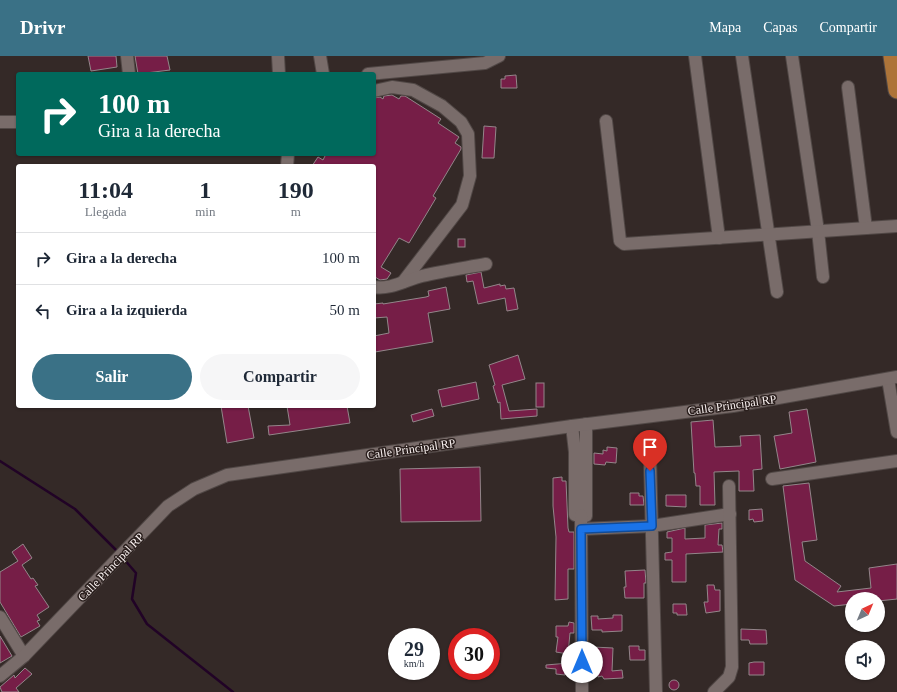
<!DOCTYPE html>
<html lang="es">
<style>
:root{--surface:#fff;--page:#f6f6f7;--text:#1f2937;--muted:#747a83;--line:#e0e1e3;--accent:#3a7186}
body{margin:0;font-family:"Times New Roman",serif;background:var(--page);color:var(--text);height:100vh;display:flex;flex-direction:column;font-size:15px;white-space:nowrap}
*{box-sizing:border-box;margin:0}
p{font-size:13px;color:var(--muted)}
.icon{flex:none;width:22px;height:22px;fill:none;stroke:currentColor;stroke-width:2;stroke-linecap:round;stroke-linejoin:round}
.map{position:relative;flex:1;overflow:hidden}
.side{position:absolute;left:16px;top:108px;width:360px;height:244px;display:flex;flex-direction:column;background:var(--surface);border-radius:4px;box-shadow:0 1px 3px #0004}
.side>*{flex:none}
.banner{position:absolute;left:16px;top:16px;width:360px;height:84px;border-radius:4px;box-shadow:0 1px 3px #0004;background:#00695c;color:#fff;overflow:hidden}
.needle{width:26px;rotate:44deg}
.buttons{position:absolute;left:845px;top:536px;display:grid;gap:8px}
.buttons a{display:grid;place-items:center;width:40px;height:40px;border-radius:50%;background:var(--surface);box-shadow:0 1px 3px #0004;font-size:20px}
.speed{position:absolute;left:388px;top:572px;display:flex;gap:8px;font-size:20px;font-weight:700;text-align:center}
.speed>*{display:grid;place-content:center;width:52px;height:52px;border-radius:50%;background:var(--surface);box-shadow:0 1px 3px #0004;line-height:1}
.speed small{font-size:10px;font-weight:400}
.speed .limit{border:6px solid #d22;background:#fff;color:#111}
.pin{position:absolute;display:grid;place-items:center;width:34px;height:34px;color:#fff;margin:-41px -17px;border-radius:50% 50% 50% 0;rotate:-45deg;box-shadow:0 0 4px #0007}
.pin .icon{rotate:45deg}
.me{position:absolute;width:44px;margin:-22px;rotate:0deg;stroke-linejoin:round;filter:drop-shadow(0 0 3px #0008)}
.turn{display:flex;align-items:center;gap:14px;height:84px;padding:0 16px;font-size:18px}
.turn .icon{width:52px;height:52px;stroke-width:2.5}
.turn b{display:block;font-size:28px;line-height:34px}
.eta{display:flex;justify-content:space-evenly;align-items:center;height:68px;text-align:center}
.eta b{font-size:24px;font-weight:800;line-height:28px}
.cta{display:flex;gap:8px;margin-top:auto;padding:8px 16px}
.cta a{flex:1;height:46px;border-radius:24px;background:var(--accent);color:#fff;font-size:16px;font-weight:800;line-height:46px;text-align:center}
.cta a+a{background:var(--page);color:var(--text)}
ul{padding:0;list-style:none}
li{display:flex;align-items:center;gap:12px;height:52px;padding:0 16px;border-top:1px solid var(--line)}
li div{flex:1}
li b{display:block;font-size:15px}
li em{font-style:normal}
header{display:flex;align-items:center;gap:24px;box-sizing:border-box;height:56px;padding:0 20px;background:var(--accent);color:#fff}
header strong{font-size:19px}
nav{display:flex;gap:22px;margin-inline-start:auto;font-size:14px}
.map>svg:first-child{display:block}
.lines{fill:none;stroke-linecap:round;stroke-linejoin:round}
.stream{stroke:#210326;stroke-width:2.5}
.building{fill:#761e47;stroke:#93868a}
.minor-casing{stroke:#514846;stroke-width:14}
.highway-casing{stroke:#514846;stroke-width:19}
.minor{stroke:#796c6a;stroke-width:12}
.highway{stroke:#ad7439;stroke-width:17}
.route-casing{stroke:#114b97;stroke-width:10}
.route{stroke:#1a73e8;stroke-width:7}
.labels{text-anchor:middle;stroke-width:3;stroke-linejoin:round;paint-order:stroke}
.street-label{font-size:12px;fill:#faf2f1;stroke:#2a1f1d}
</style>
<header>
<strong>Drivr</strong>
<nav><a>Mapa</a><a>Capas</a><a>Compartir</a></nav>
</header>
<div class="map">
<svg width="897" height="636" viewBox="0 0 897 636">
<rect width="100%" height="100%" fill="#342927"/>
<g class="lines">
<!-- stream -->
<g class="stream">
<polyline points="0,405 75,453 119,497"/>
<polyline points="123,502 136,517 132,543 147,568 233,636"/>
</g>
</g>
<!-- building -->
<g class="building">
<polygon points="88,0 116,0 117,11 91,15"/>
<polygon points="135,0 167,0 170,14 138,18"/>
<polygon points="516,19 517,32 501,32 501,23 505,23 505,20"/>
<polygon points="392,39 399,43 401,40 405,40 441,63 438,67 459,81 455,87 461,91 461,93 433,140 436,142 409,187 399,182 381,211 391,217 387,223 380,224 375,221 374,223 374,110 312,110 318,101 323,104 326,98 374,98 374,42 380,41 383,43 384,40"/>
<polygon points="484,70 496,71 494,102 482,102"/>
<rect x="458" y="183" width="7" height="8"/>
<polygon points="481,216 484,232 500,228 500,230 505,229 506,233 514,232 518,253 507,255 505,242 478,248 473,225 467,226 466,219"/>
<polygon points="446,231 450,253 428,257 433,286 375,296 374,280 389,277 387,261 374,262 374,248 383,247 383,248 426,241 429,240 428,235"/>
<polygon points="518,299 525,323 502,329 509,355 537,353 537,360 501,363 500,346 498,347 493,330 495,329 489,309"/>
<polygon points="476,326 479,343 442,351 438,334"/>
<rect x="536" y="327" width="8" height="24"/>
<polygon points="221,350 248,350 254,382 227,387"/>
<polygon points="287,350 347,350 350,367 269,379 268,370 290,369"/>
<polygon points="432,353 434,360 413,366 411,359"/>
<polygon points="807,353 816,406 780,413 774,380 792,377 789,356"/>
<polygon points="713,364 715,391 741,390 740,380 760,379 762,413 753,414 754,435 739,435 739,415 714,416 715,449 700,449 700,430 696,430 695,417 694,417 691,366"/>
<polygon points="607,391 617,392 616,407 606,406 605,409 594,408 594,397 603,398 603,394 607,395"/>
<polygon points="480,411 481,465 401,466 400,413"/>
<polygon points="562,421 562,425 566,425 568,472 569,476 574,476 574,513 568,513 568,543 555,544 556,481 553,450 553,422"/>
<polygon points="809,427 817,484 802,486 805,505 841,530 837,536 871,532 869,512 897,508 897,543 878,545 878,543 852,543 852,548 834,550 795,524 783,430"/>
<polygon points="630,437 639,437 639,440 643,440 644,449 630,449"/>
<polygon points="666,439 686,439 686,451 666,450"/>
<polygon points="762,453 763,465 754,466 753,463 749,464 749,454"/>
<polygon points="722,467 722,473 719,473 718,489 722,489 723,496 686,498 686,526 672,526 672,504 665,504 665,497 672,496 672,482 667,482 667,476 685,472 685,483 705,482 705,469"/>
<polygon points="23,488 32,502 22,509 31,523 33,522 38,529 35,530 49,551 37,559 40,564 37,565 40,570 21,581 0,546 0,516 18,505 12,496"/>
<polygon points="645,514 646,527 644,527 644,542 625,542 624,531 626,531 625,515"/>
<polygon points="707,529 714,529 715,534 720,534 720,555 706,557 704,546 708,546"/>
<polygon points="673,548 686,548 687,559 677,559 677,557 673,557"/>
<polygon points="613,559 622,559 622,575 602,576 602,574 592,574 591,560 598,560 598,563 613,562"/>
<polygon points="569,566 574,567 574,577 570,577 568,598 556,596 558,581 556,581 556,570 568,570"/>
<polygon points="741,573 766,574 767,588 750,588 749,584 741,584"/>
<polygon points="0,580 12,600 0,607"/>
<polygon points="629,590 639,590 639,594 645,594 645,604 630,604"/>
<polygon points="593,591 613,592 612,615 622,614 623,622 604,623 602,620 598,621 598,608 596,608 596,601 593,601"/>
<polygon points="754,606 764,606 764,619 749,619 749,607"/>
<polygon points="569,607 570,615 565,614 565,619 556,618 556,613 546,612 546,609"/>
<polygon points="25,612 32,618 16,632 19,636 2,636 0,631 14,619 15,622"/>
<circle cx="674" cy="629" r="5"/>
</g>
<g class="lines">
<defs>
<g id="minor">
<polyline points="127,0 129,18"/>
<polyline points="278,0 279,18"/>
<polyline points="320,0 323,18"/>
<polyline points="695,0 719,182"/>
<polyline points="742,0 777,236"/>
<polyline points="792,0 818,175 823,221"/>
<polyline points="368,18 485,7 499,0"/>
<polyline points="848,31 866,172"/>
<polyline points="374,35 392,31 413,34 442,50 461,66 468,78 470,120 462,149 403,226"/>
<polyline points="606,65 620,185 624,188 897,170"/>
<polyline points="0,66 18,66"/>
<polyline points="287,110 288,98"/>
<path d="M374,231C390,234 406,224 422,220C443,215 464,212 486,208"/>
<polyline points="888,323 897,376"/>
<polyline points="572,370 575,396 575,459 586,460 586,368"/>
<polyline points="650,402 656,636"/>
<polyline points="772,423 897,405"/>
<polyline points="581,459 582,636"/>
<polyline points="581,473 652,470 730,458"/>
<polyline points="0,561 24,600"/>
<polyline points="0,620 24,600 168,450 194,433 227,419 572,370 733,350 897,321"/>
<polyline points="714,636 729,621 732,611 729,430"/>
</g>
<polyline id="highway" points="892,0 897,34"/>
</defs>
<!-- minor casing -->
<use href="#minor" class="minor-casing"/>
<!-- highway casing -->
<use href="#highway" class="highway-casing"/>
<!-- minor -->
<use href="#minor" class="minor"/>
<!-- highway -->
<use href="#highway" class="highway"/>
</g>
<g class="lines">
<defs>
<polyline id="route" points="582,606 581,473 652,470 650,415"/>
</defs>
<!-- route casing -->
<use href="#route" class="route-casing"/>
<!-- route -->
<use href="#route" class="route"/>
</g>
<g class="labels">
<!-- street labels -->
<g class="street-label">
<text transform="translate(732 349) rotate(-8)" y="4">Calle Principal RP</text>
<text transform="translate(411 393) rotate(-8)" y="4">Calle Principal RP</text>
<text transform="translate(111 511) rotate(-46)" y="4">Calle Principal RP</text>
</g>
</g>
</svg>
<div class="buttons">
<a><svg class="needle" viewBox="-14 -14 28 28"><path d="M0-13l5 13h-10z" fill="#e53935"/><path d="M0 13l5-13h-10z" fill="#747a83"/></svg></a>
<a><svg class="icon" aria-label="sound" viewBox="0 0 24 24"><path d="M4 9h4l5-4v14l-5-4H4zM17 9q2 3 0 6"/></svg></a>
</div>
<div class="speed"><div>29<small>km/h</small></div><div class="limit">30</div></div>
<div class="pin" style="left:650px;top:415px;background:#d93025"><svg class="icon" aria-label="arrive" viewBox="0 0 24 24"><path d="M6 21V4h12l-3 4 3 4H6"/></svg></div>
<svg class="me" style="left:582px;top:606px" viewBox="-20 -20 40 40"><circle r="19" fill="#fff"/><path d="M0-13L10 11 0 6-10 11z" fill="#1a73e8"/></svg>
<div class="banner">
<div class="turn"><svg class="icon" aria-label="right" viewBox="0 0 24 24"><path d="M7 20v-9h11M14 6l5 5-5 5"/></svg><div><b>100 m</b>Gira a la derecha</div></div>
</div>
<section class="side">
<div class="eta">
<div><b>11:04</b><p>Llegada</p></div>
<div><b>1</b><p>min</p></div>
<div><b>190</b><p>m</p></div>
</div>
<ul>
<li><svg class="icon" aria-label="right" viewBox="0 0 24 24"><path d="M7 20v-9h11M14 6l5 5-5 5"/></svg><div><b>Gira a la derecha</b></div><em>100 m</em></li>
<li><svg class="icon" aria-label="left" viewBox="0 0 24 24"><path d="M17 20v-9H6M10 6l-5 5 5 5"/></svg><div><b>Gira a la izquierda</b></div><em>50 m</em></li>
</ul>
<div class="cta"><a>Salir</a><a>Compartir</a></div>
</section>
</div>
